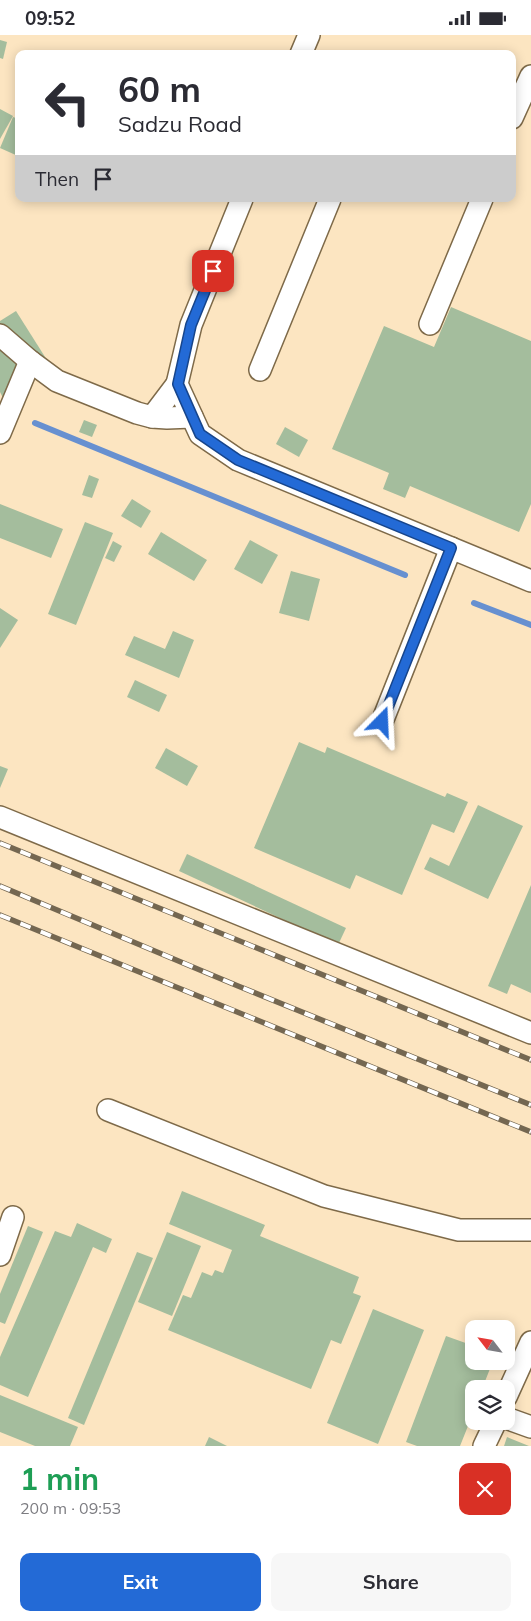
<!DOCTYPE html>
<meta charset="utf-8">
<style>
:root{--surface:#fff;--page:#f7f7f7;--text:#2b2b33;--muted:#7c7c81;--accent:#236ad6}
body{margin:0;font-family:Mulish,sans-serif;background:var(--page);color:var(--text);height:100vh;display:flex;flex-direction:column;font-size:19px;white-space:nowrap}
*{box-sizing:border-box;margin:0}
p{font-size:16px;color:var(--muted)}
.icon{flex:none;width:28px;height:28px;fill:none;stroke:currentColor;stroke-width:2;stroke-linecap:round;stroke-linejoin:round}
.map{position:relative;height:1411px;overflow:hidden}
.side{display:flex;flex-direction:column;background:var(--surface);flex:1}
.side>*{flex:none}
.guide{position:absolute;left:15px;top:15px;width:501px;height:152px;border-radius:10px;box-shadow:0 2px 12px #0003;background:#fff;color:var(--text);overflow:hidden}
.needle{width:32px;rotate:301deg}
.buttons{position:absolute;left:465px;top:1285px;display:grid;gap:10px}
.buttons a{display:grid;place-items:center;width:50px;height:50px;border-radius:10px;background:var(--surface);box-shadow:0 2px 12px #0003;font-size:25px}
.pin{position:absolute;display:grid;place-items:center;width:42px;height:42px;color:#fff;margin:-21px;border-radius:10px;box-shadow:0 2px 8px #0006}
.me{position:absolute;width:55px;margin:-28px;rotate:21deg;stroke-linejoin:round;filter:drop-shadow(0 0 4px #0008)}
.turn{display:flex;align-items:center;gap:18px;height:105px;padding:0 20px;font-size:22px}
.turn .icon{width:65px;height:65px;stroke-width:2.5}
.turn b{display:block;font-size:35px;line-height:42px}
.then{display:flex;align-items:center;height:48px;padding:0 20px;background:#0003;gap:10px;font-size:19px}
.round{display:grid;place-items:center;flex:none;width:52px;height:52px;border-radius:10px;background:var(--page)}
.headline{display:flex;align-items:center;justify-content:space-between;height:85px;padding:0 20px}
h1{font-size:30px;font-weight:700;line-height:38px;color:#1e9e55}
.button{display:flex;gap:10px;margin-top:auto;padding:10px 20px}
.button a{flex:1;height:58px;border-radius:10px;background:var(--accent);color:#fff;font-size:20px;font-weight:700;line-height:58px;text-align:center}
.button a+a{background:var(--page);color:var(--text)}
.status{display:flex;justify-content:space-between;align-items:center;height:35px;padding:0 25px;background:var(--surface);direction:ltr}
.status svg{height:14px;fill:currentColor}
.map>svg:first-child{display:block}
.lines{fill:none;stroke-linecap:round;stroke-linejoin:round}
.stream{stroke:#6790d0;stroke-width:6}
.building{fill:#a4bd9d}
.minor-casing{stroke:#7e6a49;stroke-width:24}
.minor{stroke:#fff;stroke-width:21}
.rail-casing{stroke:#746751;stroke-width:5.5}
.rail{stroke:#fff;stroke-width:4;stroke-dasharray:11;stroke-linecap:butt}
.route-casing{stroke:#17458b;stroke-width:12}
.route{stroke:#236ad6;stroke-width:9}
</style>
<div class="status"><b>09:52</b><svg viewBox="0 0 49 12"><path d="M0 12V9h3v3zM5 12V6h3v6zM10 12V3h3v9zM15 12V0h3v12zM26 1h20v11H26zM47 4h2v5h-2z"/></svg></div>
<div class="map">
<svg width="531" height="1411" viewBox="0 0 531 1411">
<rect width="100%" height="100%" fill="#fce5c1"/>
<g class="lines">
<!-- stream -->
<g class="stream">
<polyline points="35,388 405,540"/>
<polyline points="474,568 531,590"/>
</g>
</g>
<!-- building -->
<g class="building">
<polygon points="0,5 7,7 3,24 0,23"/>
<polygon points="0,74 13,81 0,104"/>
<polygon points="13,82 19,84 18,121 0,113"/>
<polygon points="451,272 531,306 531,469 519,497 410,451 405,463 383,454 389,438 332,414 384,291 434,312"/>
<polygon points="16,276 52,333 3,363 0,357 0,286"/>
<polygon points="84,385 97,390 92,402 79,397"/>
<polygon points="285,392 308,405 299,422 276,409"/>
<polygon points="89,440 99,444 92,463 82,460"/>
<polygon points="132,464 151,476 141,493 121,481"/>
<polygon points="0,469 63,494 51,523 0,503"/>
<polygon points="85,487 113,498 76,590 48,579"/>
<polygon points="161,497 207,525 194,546 148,519"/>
<polygon points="250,505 278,520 262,549 234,534"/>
<polygon points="113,506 122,511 114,527 105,523"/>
<polygon points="291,536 320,544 309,586 279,578"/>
<polygon points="0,573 18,585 0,613"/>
<polygon points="173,596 194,605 179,643 125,620 134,601 165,614"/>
<polygon points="135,645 167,660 159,677 127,662"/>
<polygon points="299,707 325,718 327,712 445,762 447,758 468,767 454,798 432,789 402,860 356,840 350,854 254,813"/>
<polygon points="166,713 198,731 187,751 155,733"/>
<polygon points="0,731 8,734 0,753"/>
<polygon points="478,770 523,791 488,864 424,834 430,822 449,831"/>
<polygon points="187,819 346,893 338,910 179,836"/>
<polygon points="531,850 531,958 511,949 507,959 488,951"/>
<polygon points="182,1156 265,1190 260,1201 359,1242 353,1258 361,1261 341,1309 331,1305 311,1354 168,1295 183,1260 191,1263 202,1237 212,1241 215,1235 223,1238 232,1215 169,1189"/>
<polygon points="77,1188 112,1204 106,1218 93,1212 28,1362 0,1350 0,1322 55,1196 71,1202"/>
<polygon points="28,1191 43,1197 5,1289 0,1287 0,1259"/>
<polygon points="167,1197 201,1211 172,1281 138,1267"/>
<polygon points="137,1217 153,1223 84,1390 68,1383"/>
<polygon points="373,1274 424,1295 378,1409 327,1388"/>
<polygon points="446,1301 474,1311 474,1326 493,1326 482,1354 474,1354 474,1376 460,1411 417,1411 406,1407"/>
<polygon points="0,1360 78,1392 70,1411 35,1411 0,1397"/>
<polygon points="209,1402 227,1411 205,1411"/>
<polygon points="507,1402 529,1411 504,1411"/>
</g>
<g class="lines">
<defs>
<g id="minor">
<polyline points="301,19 309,0"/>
<polyline points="512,83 531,41"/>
<polyline points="242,164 191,290 177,349 200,399 238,425 531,546"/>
<polyline points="430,289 482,164"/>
<polyline points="0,300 30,326 57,346 137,378 152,382 167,383 192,382"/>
<polyline points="260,335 330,164"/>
<polyline points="152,382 177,349"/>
<polyline points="0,398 30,326"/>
<polyline points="382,687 451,513"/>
<polyline points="0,782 531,998"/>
<polyline points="108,1075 324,1161 459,1195 531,1195"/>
<polyline points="0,1220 13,1182"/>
<polyline points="506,1362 531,1307"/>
<polyline points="506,1383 531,1392"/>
<polyline points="484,1411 496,1386"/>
</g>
</defs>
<!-- minor casing -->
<use href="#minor" class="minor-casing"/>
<!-- minor -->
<use href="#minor" class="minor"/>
<defs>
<g id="rail">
<polyline points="0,808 531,1025"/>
<polyline points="0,851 238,951 531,1070"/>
<polyline points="0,880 531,1097"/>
</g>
</defs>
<!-- rail casing -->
<use href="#rail" class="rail-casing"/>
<!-- rail -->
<use href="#rail" class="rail"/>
</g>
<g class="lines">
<defs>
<polyline id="route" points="213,236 191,290 178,349 200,399 238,425 451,513 382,687"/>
</defs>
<!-- route casing -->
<use href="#route" class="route-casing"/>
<!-- route -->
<use href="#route" class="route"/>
</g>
</svg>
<div class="buttons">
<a><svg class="needle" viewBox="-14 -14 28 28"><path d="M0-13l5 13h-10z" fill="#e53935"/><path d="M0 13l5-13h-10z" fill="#7c7c81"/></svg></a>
<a><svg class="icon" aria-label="layers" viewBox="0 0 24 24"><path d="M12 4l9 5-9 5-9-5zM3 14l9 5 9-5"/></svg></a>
</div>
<div class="pin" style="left:213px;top:236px;background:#d93025"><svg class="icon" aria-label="arrive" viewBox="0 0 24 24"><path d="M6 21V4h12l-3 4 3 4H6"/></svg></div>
<svg class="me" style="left:382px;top:687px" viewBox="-20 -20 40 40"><path d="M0-17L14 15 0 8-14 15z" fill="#236ad6" stroke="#fff" stroke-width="4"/></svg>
<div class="guide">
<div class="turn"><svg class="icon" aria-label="left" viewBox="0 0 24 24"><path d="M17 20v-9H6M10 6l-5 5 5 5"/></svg><div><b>60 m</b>Sadzu Road</div></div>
<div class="then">Then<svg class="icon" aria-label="arrive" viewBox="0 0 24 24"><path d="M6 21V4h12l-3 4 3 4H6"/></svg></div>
</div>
</div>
<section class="side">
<div class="headline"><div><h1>1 min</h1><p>200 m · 09:53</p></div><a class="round" style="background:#d93025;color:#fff"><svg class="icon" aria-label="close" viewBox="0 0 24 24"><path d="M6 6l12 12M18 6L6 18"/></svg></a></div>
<div class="button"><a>Exit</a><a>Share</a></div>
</section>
